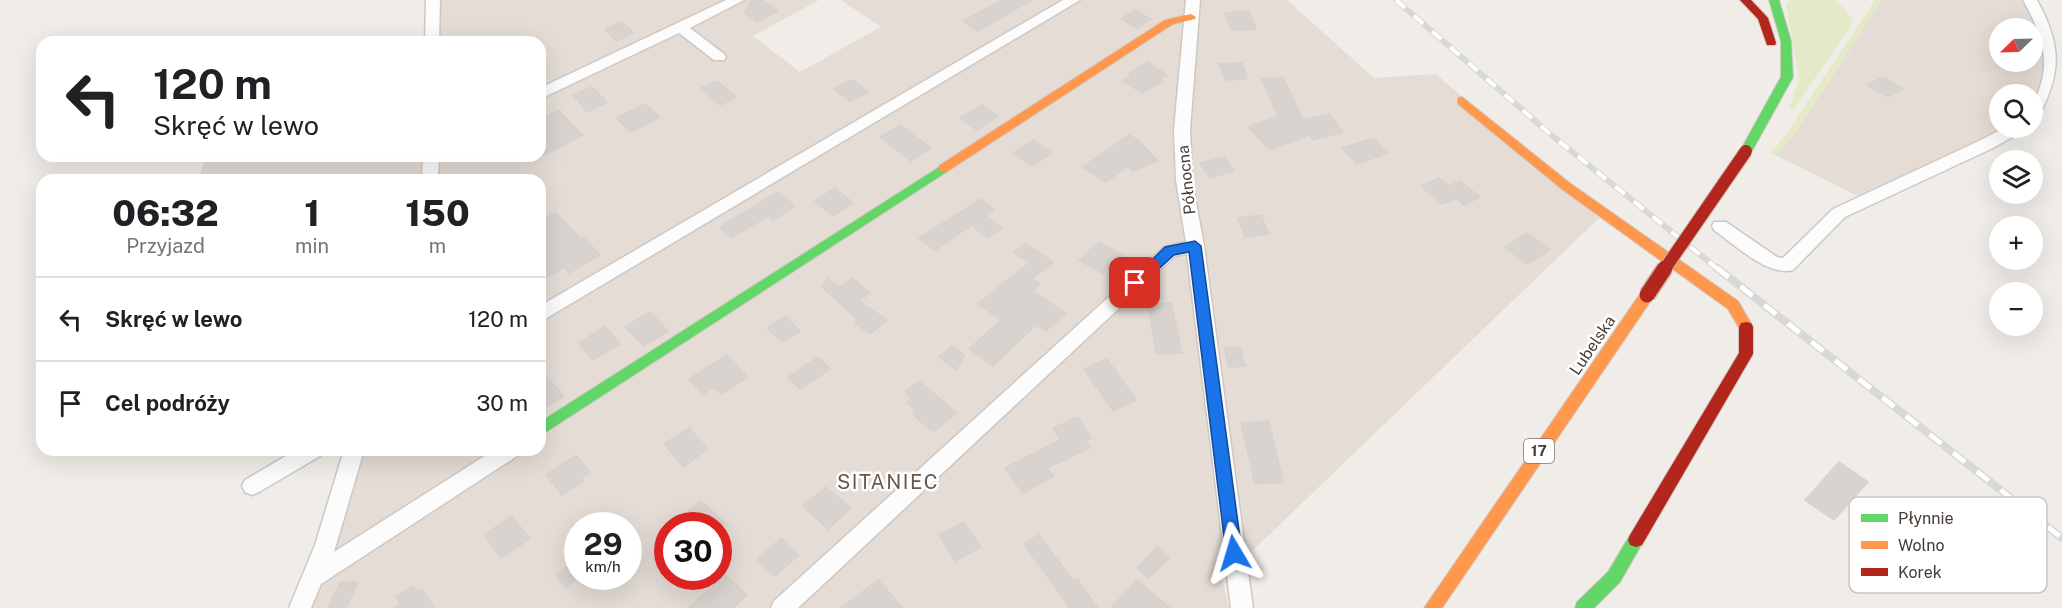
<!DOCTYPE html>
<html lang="pl">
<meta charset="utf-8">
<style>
:root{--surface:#fff;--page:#f2f2f2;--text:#202124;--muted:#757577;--line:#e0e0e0}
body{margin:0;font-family:"Public Sans",sans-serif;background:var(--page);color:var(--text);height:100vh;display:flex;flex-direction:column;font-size:22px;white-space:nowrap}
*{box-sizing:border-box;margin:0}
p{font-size:20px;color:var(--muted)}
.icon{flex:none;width:33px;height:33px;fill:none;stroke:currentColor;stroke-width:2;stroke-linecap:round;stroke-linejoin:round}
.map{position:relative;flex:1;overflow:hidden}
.panel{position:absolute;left:36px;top:174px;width:510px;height:282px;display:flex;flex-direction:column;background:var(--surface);border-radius:18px;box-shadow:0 6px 24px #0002}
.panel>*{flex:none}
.hud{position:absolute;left:36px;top:36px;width:510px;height:126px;border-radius:18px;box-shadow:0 6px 24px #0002;background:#fff;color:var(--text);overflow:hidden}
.needle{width:39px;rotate:247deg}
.fabs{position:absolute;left:1989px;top:18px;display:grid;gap:12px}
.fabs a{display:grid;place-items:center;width:54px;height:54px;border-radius:50%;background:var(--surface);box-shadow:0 6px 24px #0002;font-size:30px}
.speed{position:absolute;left:564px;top:512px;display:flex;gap:12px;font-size:30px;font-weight:700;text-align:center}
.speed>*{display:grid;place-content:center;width:78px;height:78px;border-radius:50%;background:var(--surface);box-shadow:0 6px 24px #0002;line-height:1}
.speed small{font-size:15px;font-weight:400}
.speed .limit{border:9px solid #d22;background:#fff;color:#111}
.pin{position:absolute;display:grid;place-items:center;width:51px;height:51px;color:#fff;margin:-26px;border-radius:12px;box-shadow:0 3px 9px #0006}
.me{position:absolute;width:66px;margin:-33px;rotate:353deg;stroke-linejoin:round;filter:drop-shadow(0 0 4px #0008)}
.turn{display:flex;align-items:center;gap:21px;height:126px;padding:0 18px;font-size:27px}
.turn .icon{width:78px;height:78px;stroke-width:2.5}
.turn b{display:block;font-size:42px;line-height:51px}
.eta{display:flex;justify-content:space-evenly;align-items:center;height:102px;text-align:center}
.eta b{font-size:36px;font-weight:800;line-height:42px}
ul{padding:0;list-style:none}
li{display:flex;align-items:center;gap:18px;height:84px;padding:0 18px;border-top:2px solid var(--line)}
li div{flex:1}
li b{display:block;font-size:22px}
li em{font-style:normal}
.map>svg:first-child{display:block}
.residential{fill:#e4dcd5;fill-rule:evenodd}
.green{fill:#e4eac8}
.building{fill:#d8d3cf;stroke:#d8d2ce;stroke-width:1.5}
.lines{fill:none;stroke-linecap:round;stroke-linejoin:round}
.street-casing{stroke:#cdc8c4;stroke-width:3}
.fast-casing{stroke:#d1c9c0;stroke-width:2}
.slow-casing{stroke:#d1c9c0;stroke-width:2}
.jam-casing{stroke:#d1c9c0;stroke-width:2}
.street{fill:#fdfcfc;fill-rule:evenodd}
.fast{fill:#63d668;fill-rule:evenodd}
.slow{fill:#ff974d;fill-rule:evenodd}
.jam{fill:#b3261e;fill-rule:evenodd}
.rail-far1-casing{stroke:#d9d8d8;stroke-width:6}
.rail-casing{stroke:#d9d8d8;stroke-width:8}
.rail-far1{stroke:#fff;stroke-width:4;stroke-dasharray:12;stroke-linecap:butt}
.rail{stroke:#fff;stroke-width:5;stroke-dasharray:15;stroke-linecap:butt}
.jam-bridge-far1-casing{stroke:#c8b2a3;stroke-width:14;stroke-linecap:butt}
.jam-bridge-casing{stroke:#c8b2a3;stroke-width:18;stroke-linecap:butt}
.jam-bridge-far1{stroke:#b3261e;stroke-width:12}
.jam-bridge{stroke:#b3261e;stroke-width:15}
.route{fill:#1a73e8;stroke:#114b97;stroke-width:1.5}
.labels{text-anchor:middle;stroke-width:5;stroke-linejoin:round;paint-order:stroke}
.shield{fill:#fff;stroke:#7e7672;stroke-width:1.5}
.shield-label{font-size:15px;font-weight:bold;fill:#463b35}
.street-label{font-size:16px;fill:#463b35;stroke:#fff}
.quarter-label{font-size:20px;letter-spacing:1.5px;fill:#69564b;stroke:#fff}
.key{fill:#fff;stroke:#c8c4c2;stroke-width:1.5}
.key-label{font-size:16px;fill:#463b35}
</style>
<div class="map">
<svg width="2062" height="608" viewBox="0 0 2062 608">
<rect width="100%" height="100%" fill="#f0ece8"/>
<!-- residential -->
<g class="residential">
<path d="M439,0H819L753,36L800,72L881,27L841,0H1287L1374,78L1436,74L1599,218L1222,580L1229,608H306L361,450H540V180H199L205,156H540V42H439ZM578,525H628V576H578ZM668,525H718V576H668Z"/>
<path d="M1882,0H2024L2044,38L2048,64L2037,103L2033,107L2032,94H2000V128H2004L1858,196L1775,155L1793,136ZM2000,28H2032V62H2000Z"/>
</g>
<!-- green -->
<g class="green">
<polygon points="1791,0 1837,0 1854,21 1793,110 1789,108 1799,80 1786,3"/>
<polygon points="1875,0 1882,0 1793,136 1775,155 1770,153 1786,134"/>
</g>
<!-- building -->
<g class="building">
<polygon points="751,0 762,0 778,11 757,22 745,13"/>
<polygon points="1002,0 1032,0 978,31 963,21"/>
<polygon points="1135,10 1151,19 1137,28 1121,19"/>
<polygon points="1249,11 1256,29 1232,30 1225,13"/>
<polygon points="622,22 634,33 616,41 605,29"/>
<polygon points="1147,62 1167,75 1161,79 1163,81 1142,93 1123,81 1131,76 1129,74"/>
<polygon points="1242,63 1248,79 1225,80 1219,64"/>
<polygon points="1283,77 1303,120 1329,114 1343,132 1313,140 1309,135 1270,150 1248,127 1278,116 1262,79"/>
<polygon points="1883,77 1903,89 1888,97 1867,85"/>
<polygon points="850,80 854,81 868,92 850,101 834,89"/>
<polygon points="717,81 736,97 720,105 701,88"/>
<polygon points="592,87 607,102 587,112 573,95"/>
<polygon points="645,104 660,117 631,132 616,118"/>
<polygon points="982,105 998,116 977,130 960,118"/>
<polygon points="559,111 583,135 540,157 540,120"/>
<polygon points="900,125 931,148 911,161 880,137"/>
<polygon points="1129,135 1139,141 1158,161 1132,171 1128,166 1106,182 1083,167"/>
<polygon points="1373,138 1388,153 1357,164 1342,148"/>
<polygon points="1033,140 1052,153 1032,166 1013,153"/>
<polygon points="1224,157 1234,171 1210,178 1200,163"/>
<polygon points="1439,178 1449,186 1460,181 1480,197 1464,205 1456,198 1442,204 1421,186"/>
<polygon points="835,188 853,203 833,216 815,201"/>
<polygon points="778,192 795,206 773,220 768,216 731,238 720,227"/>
<polygon points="981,199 994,210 986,216 1002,228 987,238 972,225 935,250 919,238"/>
<polygon points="556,213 580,238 583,237 600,255 569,273 564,267 540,281 540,220"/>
<polygon points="1261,215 1269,234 1245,237 1238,218"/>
<polygon points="1527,233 1550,250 1527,264 1505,247"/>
<polygon points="1099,242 1122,255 1102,273 1079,260"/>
<polygon points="1025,243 1053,262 1032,279 1040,284 1032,291 1066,313 1046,331 1036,325 993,366 969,349 1001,320 978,304 1029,263 1014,253"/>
<polygon points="853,278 870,293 859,301 887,320 870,334 855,323 858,320 822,287 828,279 839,287"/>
<polygon points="1171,303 1182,353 1156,354 1148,305"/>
<polygon points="650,312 668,331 644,346 625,327"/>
<polygon points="785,316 800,331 782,342 767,328"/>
<polygon points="605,326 620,344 593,360 579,343"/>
<polygon points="952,346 964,355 956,370 939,357"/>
<polygon points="1240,347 1245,366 1229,367 1224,348"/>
<polygon points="727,355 748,377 721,394 714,387 703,394 689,379"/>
<polygon points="818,357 830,369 800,389 788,377"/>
<polygon points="1107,359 1136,400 1113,411 1084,369"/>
<polygon points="540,369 564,396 540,411"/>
<polygon points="919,381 957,413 933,432 912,414 916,411 907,403 912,398 905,392"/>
<polygon points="1078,417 1091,438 1085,440 1090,448 1047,468 1054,476 1023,493 1005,468 1060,440 1053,428"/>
<polygon points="1269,421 1283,482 1255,484 1241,423"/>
<polygon points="689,428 708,449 683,467 664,444"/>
<polygon points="576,455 590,472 581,478 583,481 562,495 546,475"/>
<polygon points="1839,462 1868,482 1834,520 1805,500"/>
<polygon points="826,487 851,508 828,529 803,506"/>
<polygon points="701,501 727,525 683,525 693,517 688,511"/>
<polygon points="512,516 530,539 501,558 484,535"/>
<polygon points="964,522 981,547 955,561 939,535"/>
<polygon points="1039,535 1073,581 1077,579 1098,608 1070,608 1024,544"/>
<polygon points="781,538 799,555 775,576 757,560"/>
<polygon points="1157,547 1169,558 1149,578 1137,568"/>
<polygon points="578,558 578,578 566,587 556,575"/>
<polygon points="726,575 747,595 733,608 688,608"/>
<polygon points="878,580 903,608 841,608"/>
<polygon points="1137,580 1170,608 1111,608"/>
<polygon points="340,582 358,582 346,608 328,608"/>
<polygon points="413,586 418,592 422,589 434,608 395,608 400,604 396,597"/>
</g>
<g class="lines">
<defs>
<g id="street">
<polygon points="426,0 440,0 439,42 425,42"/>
<polygon points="726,0 744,0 690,28 724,54 726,57 724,60 714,60 679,33 540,99 540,88"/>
<polygon points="1063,0 1080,0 540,322 540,306"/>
<polygon points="1186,0 1200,0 1190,130 1192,180 1204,246 1253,608 1231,608 1187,254 1175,256 798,608 771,608 774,601 1164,247 1186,242 1176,180 1174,130"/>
<path d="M2023,0H2037C2062,46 2062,73 2037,119L2032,120C2032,101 2038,97 2042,80C2049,51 2037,25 2023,0Z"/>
<path d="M2004,128H2023L2021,132L1993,148L1845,217L1793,270C1768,277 1734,244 1714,230L1712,226L1714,222H1726L1777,257L1783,258L1833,209L1981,140Z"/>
<polygon points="423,156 439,156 438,180 422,180"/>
<polygon points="296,450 323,450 320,456 259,492 252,495 245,492 242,486 245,480"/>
<polygon points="344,450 364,450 334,552 494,450 520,450 517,456 321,584 311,608 289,608 315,545"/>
</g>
<g id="fast">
<polygon points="1769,0 1779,0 1791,41 1793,77 1752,151 1746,155 1740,151 1781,77 1781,41"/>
<polygon points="944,164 948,165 950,168 948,171 540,436 540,422"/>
<polygon points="1636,533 1642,535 1644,540 1620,582 1594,608 1575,608 1577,602 1608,572 1630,535"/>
</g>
<g id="slow">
<polygon points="1191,14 1196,17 1195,19 1173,24 948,171 940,171 938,168 940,165 1165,20"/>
<polygon points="1462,97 1571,184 1738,301 1753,327 1751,331 1741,331 1728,309 1563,190 1458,104 1458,98"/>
<polygon points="1647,290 1654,295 1652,299 1442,608 1424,608 1642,291"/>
</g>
<g id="jam">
<polygon points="1740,0 1751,0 1768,18 1776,43 1775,45 1767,45 1758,19"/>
<polygon points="1746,322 1751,323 1753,327 1753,354 1642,545 1636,547 1630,545 1628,540 1630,535 1739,353 1739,327 1741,323"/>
</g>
</defs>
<!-- street casing -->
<use href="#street" class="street-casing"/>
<!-- fast casing -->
<use href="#fast" class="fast-casing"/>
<!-- slow casing -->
<use href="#slow" class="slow-casing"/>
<!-- jam casing -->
<use href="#jam" class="jam-casing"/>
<!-- street -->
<use href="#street" class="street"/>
<!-- fast -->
<use href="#fast" class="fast"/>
<!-- slow -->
<use href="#slow" class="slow"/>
<!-- jam -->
<use href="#jam" class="jam"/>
<defs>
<polyline id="rail-far1" points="1396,0 1549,133 1719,270"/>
<polyline id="rail" points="1717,268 2062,538"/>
</defs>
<!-- rail-far1 casing -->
<use href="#rail-far1" class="rail-far1-casing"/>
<!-- rail casing -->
<use href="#rail" class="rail-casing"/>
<!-- rail-far1 -->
<use href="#rail-far1" class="rail-far1"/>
<!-- rail -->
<use href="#rail" class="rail"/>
<defs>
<polyline id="jam-bridge-far1" points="1664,270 1746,151"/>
<polyline id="jam-bridge" points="1647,295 1665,268"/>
</defs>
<!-- jam-bridge-far1 casing -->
<use href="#jam-bridge-far1" class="jam-bridge-far1-casing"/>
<!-- jam-bridge casing -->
<use href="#jam-bridge" class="jam-bridge-casing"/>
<!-- jam-bridge-far1 -->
<use href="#jam-bridge-far1" class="jam-bridge-far1"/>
<!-- jam-bridge -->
<use href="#jam-bridge" class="jam-bridge"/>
</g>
<!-- route -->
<polygon class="route" points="1195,241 1201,246 1242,553 1239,558 1234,560 1228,558 1226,553 1189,252 1174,255 1139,287 1130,287 1128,283 1165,247"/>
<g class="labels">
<!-- shield labels -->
<rect class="shield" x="1524" y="439" width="30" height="24" rx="4.5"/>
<g class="shield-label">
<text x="1539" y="456">17</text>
</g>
<!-- street labels -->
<g class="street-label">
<text transform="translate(1186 180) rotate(-96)" y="6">Północna</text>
<text transform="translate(1592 345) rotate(-56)" y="6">Lubelska</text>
</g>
<!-- quarter labels -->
<g class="quarter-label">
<text x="888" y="489">SITANIEC</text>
</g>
</g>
<!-- legend -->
<rect x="1849" y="497" width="198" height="96" rx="9" class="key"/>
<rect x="1861" y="514" width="27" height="8" fill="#63d668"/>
<rect x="1861" y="541" width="27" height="8" fill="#ff974d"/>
<rect x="1861" y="568" width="27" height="8" fill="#b3261e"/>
<g class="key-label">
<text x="1898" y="524">Płynnie</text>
<text x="1898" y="551">Wolno</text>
<text x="1898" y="578">Korek</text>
</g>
</svg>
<div class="fabs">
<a><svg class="needle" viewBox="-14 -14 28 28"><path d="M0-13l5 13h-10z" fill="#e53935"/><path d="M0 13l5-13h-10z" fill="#757577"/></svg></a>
<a><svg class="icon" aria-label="search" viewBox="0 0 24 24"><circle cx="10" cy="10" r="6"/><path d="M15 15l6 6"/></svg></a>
<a><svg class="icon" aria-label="layers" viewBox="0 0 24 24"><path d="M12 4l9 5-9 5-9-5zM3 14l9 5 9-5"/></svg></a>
<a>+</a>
<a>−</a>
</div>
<div class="speed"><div>29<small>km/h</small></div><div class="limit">30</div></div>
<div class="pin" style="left:1135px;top:283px;background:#d93025"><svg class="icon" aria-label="arrive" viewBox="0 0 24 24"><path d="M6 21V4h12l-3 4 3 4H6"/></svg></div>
<svg class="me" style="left:1234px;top:553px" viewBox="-20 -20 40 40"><path d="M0-17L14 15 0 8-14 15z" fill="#1a73e8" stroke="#fff" stroke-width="4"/></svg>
<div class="hud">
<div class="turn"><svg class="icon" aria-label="left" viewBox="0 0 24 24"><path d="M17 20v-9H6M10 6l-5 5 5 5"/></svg><div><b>120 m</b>Skręć w lewo</div></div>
</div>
<section class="panel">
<div class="eta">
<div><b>06:32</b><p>Przyjazd</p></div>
<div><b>1</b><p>min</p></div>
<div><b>150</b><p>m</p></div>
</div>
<ul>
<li><svg class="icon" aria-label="left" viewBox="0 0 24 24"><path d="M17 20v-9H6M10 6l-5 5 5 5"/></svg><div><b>Skręć w lewo</b></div><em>120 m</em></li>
<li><svg class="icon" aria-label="arrive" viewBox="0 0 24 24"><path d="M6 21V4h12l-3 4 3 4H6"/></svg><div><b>Cel podróży</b></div><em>30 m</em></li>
</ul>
</section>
</div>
